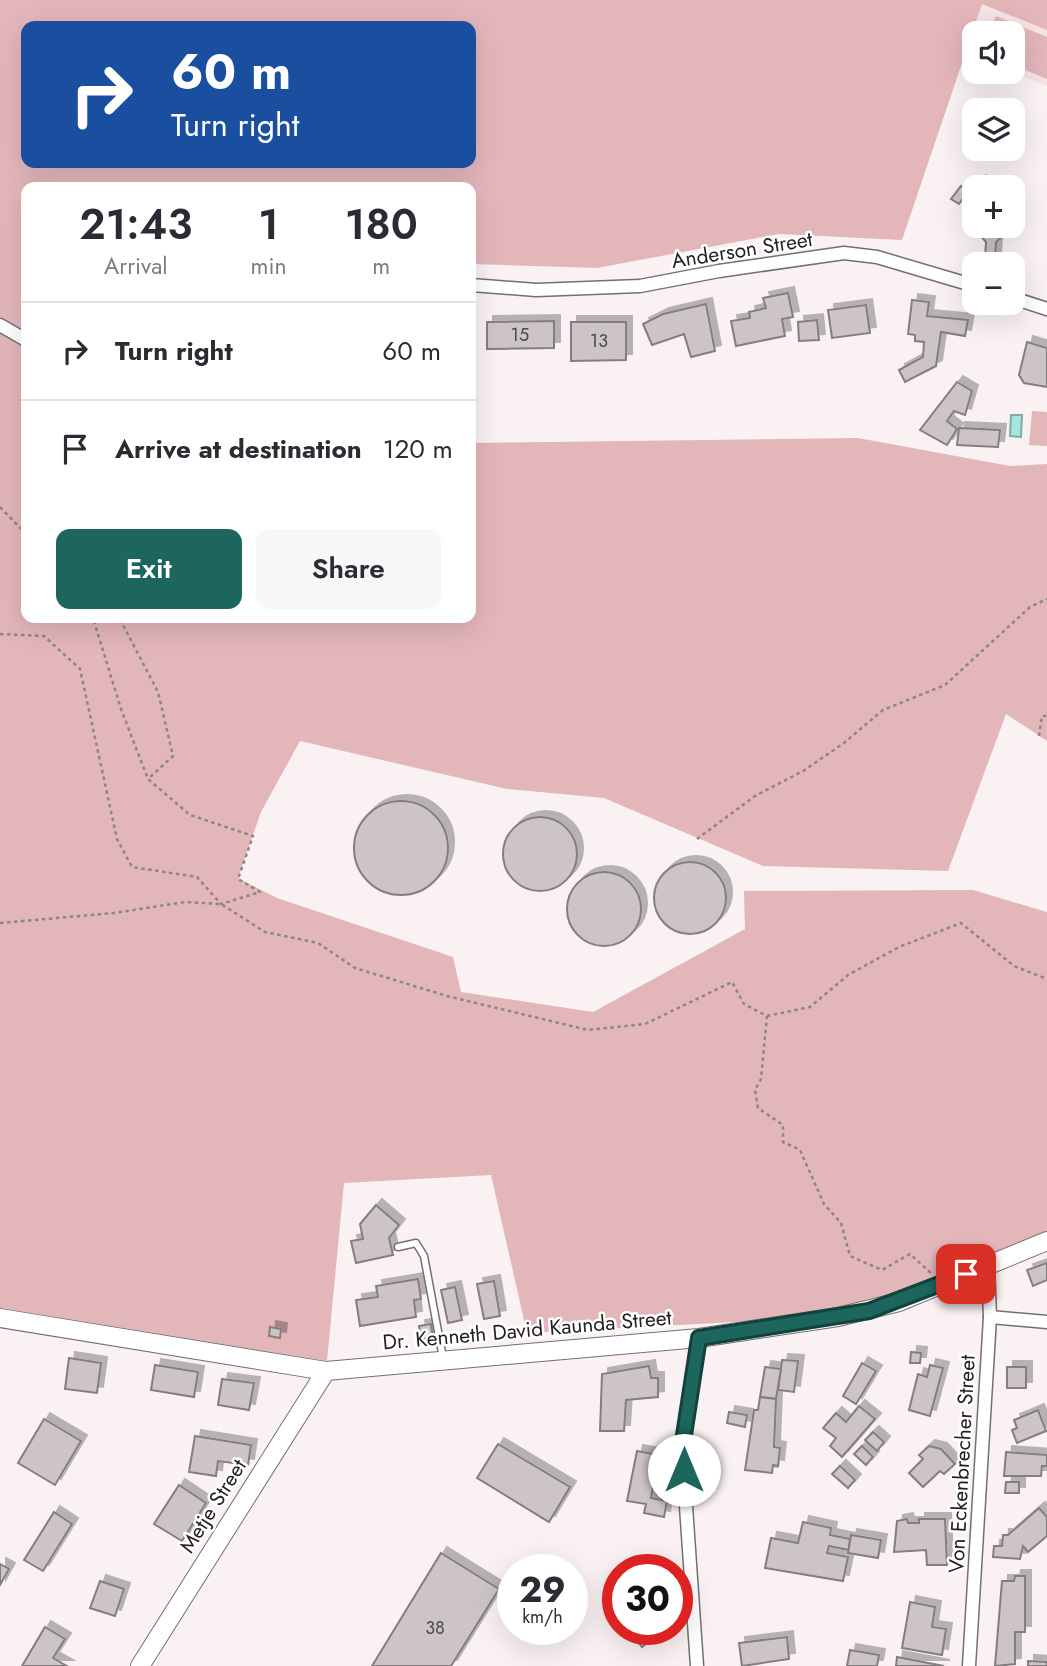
<!DOCTYPE html>
<meta charset="utf-8">
<style>
:root{--surface:#fff;--page:#f7f7f7;--text:#2b2b33;--muted:#7c7c81;--line:#e1e1e2;--accent:#1c665e}
body{margin:0;font-family:Jost,sans-serif;background:var(--page);color:var(--text);height:100vh;display:flex;flex-direction:column;font-size:26px;white-space:nowrap}
*{box-sizing:border-box;margin:0}
p{font-size:23px;color:var(--muted)}
.icon{flex:none;width:38px;height:38px;fill:none;stroke:currentColor;stroke-width:2;stroke-linecap:round;stroke-linejoin:round}
.map{position:relative;flex:1;overflow:hidden}
.details{position:absolute;left:21px;top:182px;width:455px;height:441px;display:flex;flex-direction:column;background:var(--surface);border-radius:14px;box-shadow:0 7px 28px #0002}
.details>*{flex:none}
.hud{position:absolute;left:21px;top:21px;width:455px;height:147px;border-radius:14px;box-shadow:0 7px 28px #0002;background:#1a4fa0;color:#fff;overflow:hidden}
.buttons{position:absolute;left:962px;top:21px;display:grid;gap:14px}
.buttons a{display:grid;place-items:center;width:63px;height:63px;border-radius:14px;background:var(--surface);box-shadow:0 7px 28px #0002;font-size:35px}
.speed{position:absolute;left:497px;top:1554px;display:flex;gap:14px;font-size:35px;font-weight:700;text-align:center}
.speed>*{display:grid;place-content:center;width:91px;height:91px;border-radius:50%;background:var(--surface);box-shadow:0 7px 28px #0002;line-height:1}
.speed small{font-size:18px;font-weight:400}
.speed .limit{border:10px solid #d22;background:#fff;color:#111}
.pin{position:absolute;display:grid;place-items:center;width:60px;height:60px;color:#fff;margin:-30px;border-radius:14px;box-shadow:0 4px 10px #0006}
.me{position:absolute;width:77px;margin:-38px;rotate:0deg;stroke-linejoin:round;filter:drop-shadow(0 0 5px #0008)}
.turn{display:flex;align-items:center;gap:24px;height:147px;padding:0 35px;font-size:32px}
.turn .icon{width:91px;height:91px;stroke-width:2.5}
.turn b{display:block;font-size:49px;line-height:60px}
.eta{display:flex;justify-content:space-evenly;align-items:center;height:119px;text-align:center}
.eta b{font-size:42px;font-weight:600;line-height:49px}
.action{display:flex;gap:14px;margin-top:auto;padding:14px 35px}
.action a{flex:1;height:80px;border-radius:14px;background:var(--accent);color:#fff;font-size:28px;font-weight:600;line-height:80px;text-align:center}
.action a+a{background:var(--page);color:var(--text)}
ul{padding:0;list-style:none}
li{display:flex;align-items:center;gap:21px;height:98px;padding:0 35px;border-top:2px solid var(--line)}
li div{flex:1}
li b{display:block;font-size:26px}
li em{font-style:normal}
.map>svg:first-child{display:block}
.built{fill:#f5e3e5}
.green{fill:#e3b6ba;fill-rule:evenodd}
.water{fill:#a6e6dc;stroke:#7faba4;stroke-width:2}
.building{fill:#cdc5c5;stroke:#857e7e;stroke-width:2;filter:url(#shadow)}
.lines{fill:none;stroke-linecap:round;stroke-linejoin:round}
.lane-casing{stroke:#766f6f;stroke-width:9}
.street-casing{stroke:#766f6f;stroke-width:15}
.secondary-casing{stroke:#766f6f;stroke-width:20}
.path{stroke:#8c8686;stroke-width:2.5;stroke-dasharray:3.5 3.5;stroke-linecap:butt}
.lane{stroke:#fff;stroke-width:6}
.street{stroke:#fff;stroke-width:12}
.secondary{stroke:#fff;stroke-width:18}
.route-casing{stroke:#12423d;stroke-width:18}
.route{stroke:#1c665e;stroke-width:12}
.labels{text-anchor:middle;stroke-width:5;stroke-linejoin:round;paint-order:stroke}
.number-label{font-size:18px;fill:#4e4a4a}
.street-label{font-size:21px;fill:#242121;stroke:#fff}
</style>
<div class="map">
<svg width="1047" height="1666" viewBox="0 0 1047 1666">
<defs>
<filter id="shadow"><feDropShadow dx="6" dy="-6" stdDeviation="0" flood-color="#0004"/></filter>
</defs>
<rect width="100%" height="100%" fill="#faf2f2"/>
<!-- built -->
<polygon class="built" points="1047,0 1047,86 1011,72 1013,33 975,33 975,58 966,55 982,3"/>
<!-- green -->
<g class="green">
<path d="M0,0H1047V30L982,4L902,240L779,234L597,268L471,264V187H26V618H471V443L858,438L1010,466L1047,464V741L1006,714L948,871L763,866L604,798L507,789L300,741L261,812L238,878L277,898L453,957L461,992L593,1012L745,929L744,891L973,890L1047,912V1241L899,1302L810,1318L527,1333L491,1175L344,1183L327,1361L0,1308ZM26,26H471V163H26Z"/>
<polygon points="996,16 1047,37 1047,79 1013,65 1013,33 989,33"/>
<polygon points="1032,411 1047,412 1047,446 1029,445"/>
</g>
<!-- water -->
<polygon class="water" points="1011,415 1022,415 1021,437 1010,436"/>
<!-- building -->
<g class="building">
<polygon points="980,181 984,186 975,187 975,195 969,201 964,197 959,204 951,199 961,186 968,192"/>
<polygon points="975,209 975,226 1013,226 1013,222 1016,225 996,242 995,260 985,259 986,242 965,217"/>
<polygon points="788,293 793,317 782,319 785,336 736,346 731,321 750,318 749,312 766,308 763,298"/>
<polygon points="912,300 929,302 927,316 968,320 965,336 941,332 936,366 905,382 899,370 923,357 924,342 915,341 915,335 908,334"/>
<polygon points="706,304 715,351 691,357 684,334 652,345 643,324 663,314"/>
<polygon points="866,305 870,333 832,338 828,310"/>
<polygon points="817,320 819,340 799,341 798,322"/>
<polygon points="554,321 554,348 487,349 487,322"/>
<polygon points="571,322 626,322 626,360 571,361"/>
<polygon points="1027,342 1047,348 1047,387 1024,383 1019,375"/>
<polygon points="957,382 972,391 965,415 954,411 947,421 957,429 947,445 920,430"/>
<polygon points="959,428 1000,430 998,447 957,445"/>
<circle cx="401" cy="848" r="47"/>
<circle cx="540" cy="854" r="37"/>
<circle cx="690" cy="898" r="36"/>
<circle cx="604" cy="909" r="37"/>
<polygon points="376,1205 399,1225 389,1238 393,1255 356,1263 351,1241 363,1239 360,1224"/>
<polygon points="1047,1263 1047,1280 1033,1286 1027,1270"/>
<polygon points="418,1279 421,1299 414,1300 416,1317 360,1326 356,1300 378,1297 376,1286"/>
<polygon points="494,1281 500,1316 484,1319 477,1284"/>
<polygon points="455,1287 462,1320 448,1323 441,1290"/>
<polygon points="431,1324 433,1338 421,1339 419,1326"/>
<polygon points="270,1327 281,1329 280,1338 269,1336"/>
<polygon points="911,1352 921,1353 920,1363 910,1363"/>
<polygon points="69,1358 101,1363 97,1393 65,1389"/>
<polygon points="782,1360 798,1361 794,1392 778,1390"/>
<polygon points="862,1363 876,1371 856,1404 843,1396"/>
<polygon points="155,1365 198,1372 194,1397 151,1390"/>
<polygon points="930,1365 943,1368 930,1416 909,1410 918,1374 927,1377"/>
<polygon points="649,1366 651,1378 658,1378 658,1397 626,1400 624,1431 600,1431 602,1374"/>
<polygon points="765,1367 781,1369 776,1399 760,1397"/>
<rect x="1007" y="1367" width="19" height="21"/>
<polygon points="222,1379 254,1383 249,1410 218,1405"/>
<polygon points="760,1397 776,1399 774,1447 780,1448 778,1466 773,1465 772,1473 745,1470 754,1410 758,1410"/>
<polygon points="859,1406 875,1419 842,1457 830,1446 836,1438 823,1428 836,1413 846,1422"/>
<polygon points="1038,1410 1046,1431 1017,1443 1012,1430 1017,1428 1014,1420"/>
<polygon points="729,1412 747,1415 745,1427 727,1423"/>
<polygon points="44,1419 81,1441 55,1485 18,1463"/>
<polygon points="873,1432 884,1442 877,1451 865,1440"/>
<polygon points="195,1436 251,1445 248,1465 218,1461 216,1476 189,1472"/>
<polygon points="498,1444 570,1487 549,1522 477,1478"/>
<polygon points="862,1446 873,1457 866,1465 854,1454"/>
<polygon points="929,1446 941,1449 955,1464 944,1474 940,1471 923,1487 909,1473 923,1459 919,1455"/>
<polygon points="637,1451 659,1455 651,1498 667,1501 664,1517 644,1513 646,1504 627,1501"/>
<polygon points="1006,1452 1047,1455 1047,1466 1042,1466 1041,1476 1004,1476"/>
<polygon points="840,1466 855,1480 848,1488 832,1474"/>
<polygon points="1006,1482 1019,1482 1019,1493 1005,1493"/>
<polygon points="179,1485 206,1503 182,1541 154,1524"/>
<polygon points="1039,1508 1047,1517 1047,1536 1028,1552 1023,1546 1020,1559 993,1557 994,1546 1002,1546 1003,1535 1008,1535"/>
<polygon points="54,1512 72,1524 43,1571 24,1560"/>
<polygon points="907,1519 908,1523 919,1523 919,1519 945,1519 947,1565 927,1565 926,1550 894,1552 897,1521"/>
<polygon points="803,1522 831,1528 830,1535 850,1539 849,1550 829,1546 827,1553 848,1557 843,1581 765,1568 771,1538 798,1543"/>
<polygon points="851,1535 881,1540 878,1558 848,1553"/>
<polygon points="441,1553 499,1589 451,1666 372,1666"/>
<polygon points="0,1564 9,1569 0,1585"/>
<polygon points="1015,1576 1025,1576 1025,1632 1015,1632 1015,1664 995,1666 1002,1581 1014,1581"/>
<polygon points="100,1581 124,1589 115,1616 90,1608"/>
<polygon points="910,1602 935,1607 932,1627 946,1629 942,1655 902,1648"/>
<polygon points="45,1627 65,1639 53,1658 67,1666 22,1666"/>
<polygon points="628,1629 664,1629 642,1647"/>
<polygon points="787,1637 789,1659 742,1666 739,1643"/>
<polygon points="850,1650 879,1655 877,1666 847,1666"/>
<polygon points="897,1657 944,1666 896,1666"/>
<polygon points="1028,1661 1047,1662 1047,1666 1028,1666"/>
</g>
<g class="lines">
<defs>
<polyline id="lane" points="398,1247 416,1243 424,1256 443,1358"/>
<g id="street">
<polyline points="471,285 536,290 640,286 719,271 844,253 877,257 975,286"/>
<polyline points="1013,298 1047,309"/>
<polyline points="0,325 26,340"/>
<polyline points="990,1317 1047,1322"/>
<polyline points="697,1666 682,1448 699,1338"/>
<polyline points="969,1666 990,1317 988,1265"/>
</g>
<g id="secondary">
<polyline points="0,1318 326,1371 699,1338 838,1317 899,1302 1047,1241"/>
<polyline points="140,1666 326,1371"/>
</g>
</defs>
<!-- lane casing -->
<use href="#lane" class="lane-casing"/>
<!-- street casing -->
<use href="#street" class="street-casing"/>
<!-- secondary casing -->
<use href="#secondary" class="secondary-casing"/>
<!-- path -->
<g class="path">
<polyline points="0,507 26,534"/>
<polyline points="112,618 122,623 158,692 173,756 148,779"/>
<polyline points="0,634 44,636 80,669 117,839 132,867 197,877 221,904 260,892 238,879 253,836 190,815 148,779 121,709 93,618"/>
<polyline points="1039,736 1042,716 1047,716"/>
<polyline points="697,839 755,796 803,771 844,743 883,710 945,685 1030,607 1047,599"/>
<polyline points="0,923 114,913 185,902 221,904 265,932 318,943 355,968 447,996 588,1030 645,1024 732,982 744,1004 767,1016 761,1079 755,1090 758,1108 783,1125 783,1142 800,1150 824,1204 841,1223 850,1256 882,1270 910,1254 931,1273"/>
<polyline points="767,1016 810,1007 848,975 899,947 961,923 1014,966 1047,979"/>
</g>
<!-- lane -->
<use href="#lane" class="lane"/>
<!-- street -->
<use href="#street" class="street"/>
<!-- secondary -->
<use href="#secondary" class="secondary"/>
</g>
<g class="lines">
<defs>
<polyline id="route" points="684,1470 682,1448 699,1338 869,1311 966,1274"/>
</defs>
<!-- route casing -->
<use href="#route" class="route-casing"/>
<!-- route -->
<use href="#route" class="route"/>
</g>
<g class="labels">
<!-- number labels -->
<g class="number-label">
<text x="520" y="341">15</text>
<text x="599" y="347">13</text>
<text x="435" y="1634">38</text>
</g>
<!-- street labels -->
<g class="street-label">
<text transform="translate(742 250) rotate(-9)" y="7">Anderson Street</text>
<text transform="translate(527 1330) rotate(-5)" y="7">Dr. Kenneth David Kaunda Street</text>
<text transform="translate(962 1464) rotate(-87)" y="7">Von Eckenbrecher Street</text>
<text transform="translate(213 1506) rotate(-58)" y="7">Metje Street</text>
</g>
</g>
</svg>
<div class="buttons">
<a><svg class="icon" aria-label="sound" viewBox="0 0 24 24"><path d="M4 9h4l5-4v14l-5-4H4zM17 9q2 3 0 6"/></svg></a>
<a><svg class="icon" aria-label="layers" viewBox="0 0 24 24"><path d="M12 4l9 5-9 5-9-5zM3 14l9 5 9-5"/></svg></a>
<a>+</a>
<a>−</a>
</div>
<div class="speed"><div>29<small>km/h</small></div><div class="limit">30</div></div>
<div class="pin" style="left:966px;top:1274px;background:#d93025"><svg class="icon" aria-label="arrive" viewBox="0 0 24 24"><path d="M6 21V4h12l-3 4 3 4H6"/></svg></div>
<svg class="me" style="left:684px;top:1470px" viewBox="-20 -20 40 40"><circle r="19" fill="#fff"/><path d="M0-13L10 11 0 6-10 11z" fill="#1c665e"/></svg>
<div class="hud">
<div class="turn"><svg class="icon" aria-label="right" viewBox="0 0 24 24"><path d="M7 20v-9h11M14 6l5 5-5 5"/></svg><div><b>60 m</b>Turn right</div></div>
</div>
<section class="details">
<div class="eta">
<div><b>21:43</b><p>Arrival</p></div>
<div><b>1</b><p>min</p></div>
<div><b>180</b><p>m</p></div>
</div>
<ul>
<li><svg class="icon" aria-label="right" viewBox="0 0 24 24"><path d="M7 20v-9h11M14 6l5 5-5 5"/></svg><div><b>Turn right</b></div><em>60 m</em></li>
<li><svg class="icon" aria-label="arrive" viewBox="0 0 24 24"><path d="M6 21V4h12l-3 4 3 4H6"/></svg><div><b>Arrive at destination</b></div><em>120 m</em></li>
</ul>
<div class="action"><a>Exit</a><a>Share</a></div>
</section>
</div>
